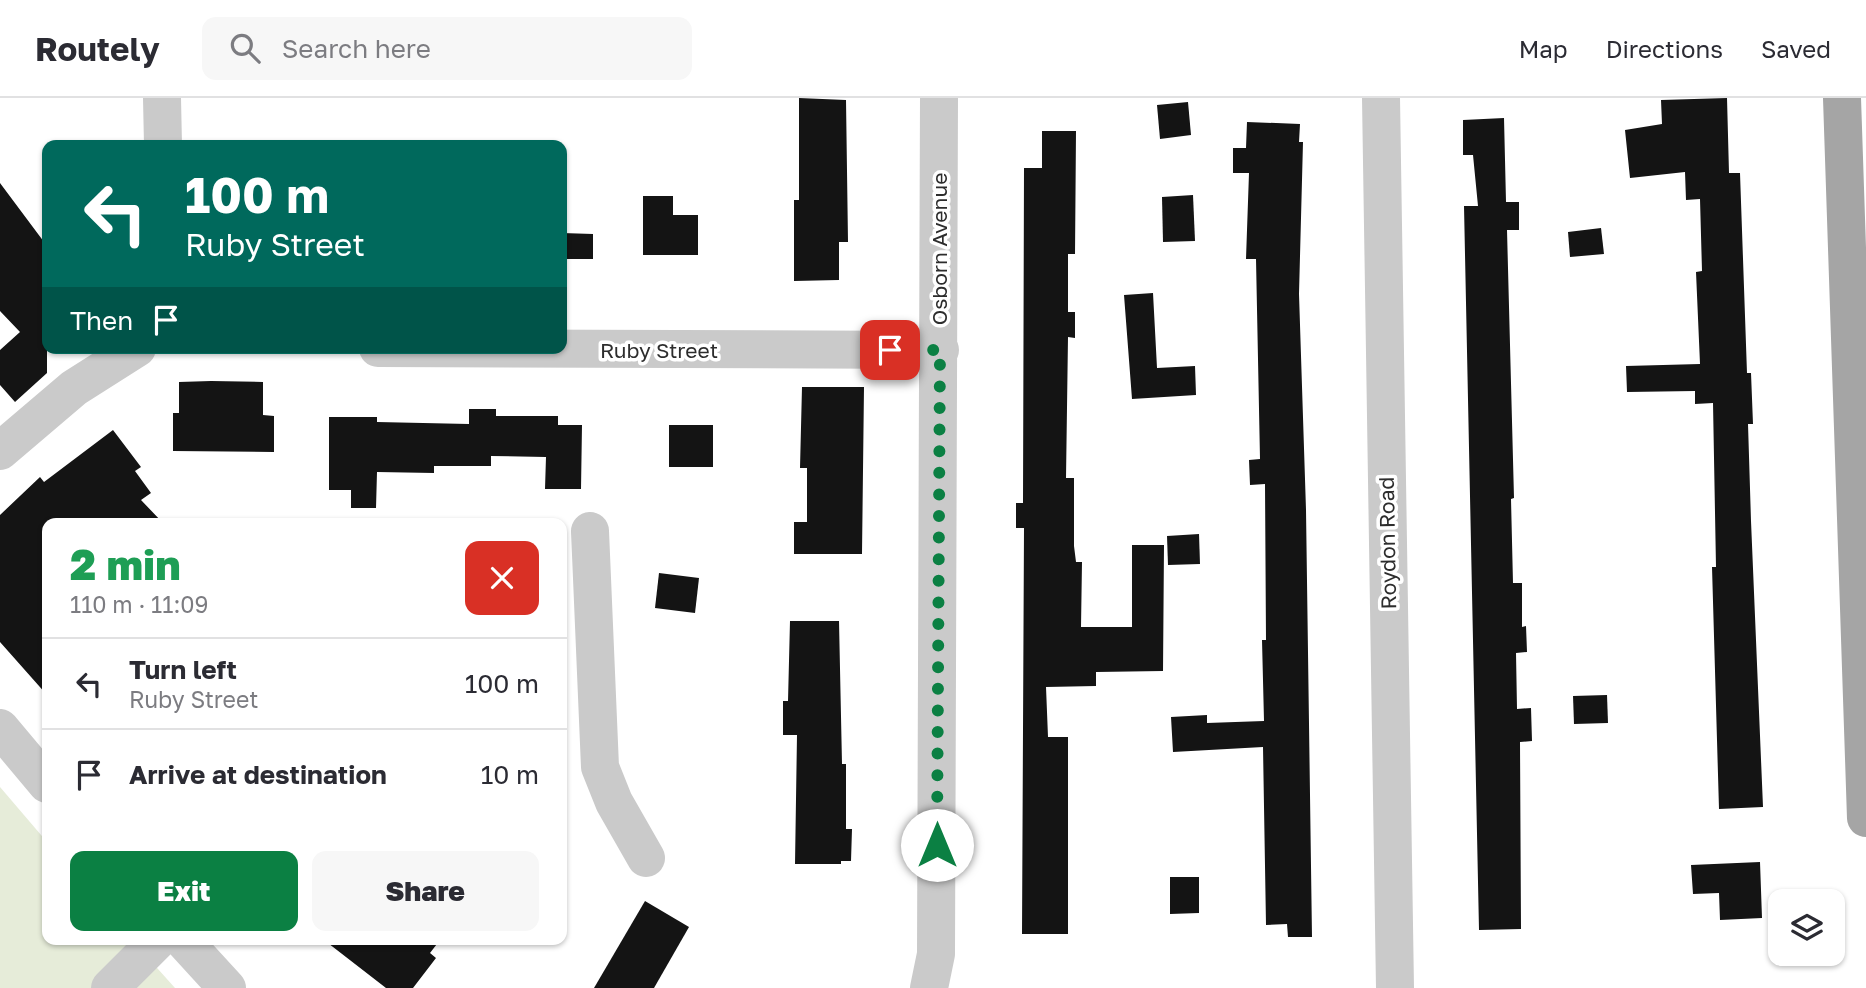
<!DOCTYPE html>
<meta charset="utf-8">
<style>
:root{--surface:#fff;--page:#f7f7f7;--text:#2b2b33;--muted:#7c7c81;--line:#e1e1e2;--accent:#0b8043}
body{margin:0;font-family:"Golos Text",sans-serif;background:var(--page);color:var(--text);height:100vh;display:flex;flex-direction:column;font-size:26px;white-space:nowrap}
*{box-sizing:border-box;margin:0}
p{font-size:23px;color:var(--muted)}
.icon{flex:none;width:38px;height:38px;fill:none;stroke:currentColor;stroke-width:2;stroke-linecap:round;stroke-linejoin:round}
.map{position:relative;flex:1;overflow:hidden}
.drawer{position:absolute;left:42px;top:420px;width:525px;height:427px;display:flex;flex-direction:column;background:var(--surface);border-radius:14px;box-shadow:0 2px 5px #0004}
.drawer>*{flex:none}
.guide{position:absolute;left:42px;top:42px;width:525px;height:214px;border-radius:14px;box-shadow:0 2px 5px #0004;background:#00695c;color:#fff;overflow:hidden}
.controls{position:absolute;left:1768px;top:791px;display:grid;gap:14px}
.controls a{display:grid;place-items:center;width:77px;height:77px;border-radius:14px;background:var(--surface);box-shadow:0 2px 5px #0004;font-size:35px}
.pin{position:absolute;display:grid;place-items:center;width:60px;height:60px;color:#fff;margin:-30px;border-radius:14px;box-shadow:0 4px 10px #0006}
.me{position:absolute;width:77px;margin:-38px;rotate:0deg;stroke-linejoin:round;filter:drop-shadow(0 0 5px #0008)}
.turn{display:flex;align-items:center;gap:24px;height:147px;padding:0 28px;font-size:32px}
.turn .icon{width:91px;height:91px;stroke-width:2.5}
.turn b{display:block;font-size:49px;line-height:60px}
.then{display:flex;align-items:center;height:66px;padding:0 28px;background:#0003;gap:14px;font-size:26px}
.round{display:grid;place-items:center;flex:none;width:74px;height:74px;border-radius:14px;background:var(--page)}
.overview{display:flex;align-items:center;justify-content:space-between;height:119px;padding:0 28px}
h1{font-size:42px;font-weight:800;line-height:52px;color:#1e9e55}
.cta{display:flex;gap:14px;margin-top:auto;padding:14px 28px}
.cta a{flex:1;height:80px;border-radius:14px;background:var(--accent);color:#fff;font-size:28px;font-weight:800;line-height:80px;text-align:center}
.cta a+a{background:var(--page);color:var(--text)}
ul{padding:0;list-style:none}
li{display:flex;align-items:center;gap:21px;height:91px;padding:0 28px;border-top:2px solid var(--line)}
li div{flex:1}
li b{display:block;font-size:26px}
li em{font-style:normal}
header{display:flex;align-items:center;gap:42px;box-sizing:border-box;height:98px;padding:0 35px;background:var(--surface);border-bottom:2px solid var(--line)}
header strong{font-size:33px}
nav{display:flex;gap:38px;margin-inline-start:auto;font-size:24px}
.search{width:490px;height:63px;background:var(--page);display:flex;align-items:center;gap:18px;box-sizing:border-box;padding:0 24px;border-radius:14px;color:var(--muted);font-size:26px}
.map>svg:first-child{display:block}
.green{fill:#e6ecd9}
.building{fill:#141414}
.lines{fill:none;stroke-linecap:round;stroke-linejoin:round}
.minor{stroke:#cacaca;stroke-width:38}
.major{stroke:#a5a5a5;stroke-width:38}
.route{stroke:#0b8043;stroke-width:12;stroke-dasharray:0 21.6}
.labels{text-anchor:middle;stroke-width:7;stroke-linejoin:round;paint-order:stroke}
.street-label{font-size:21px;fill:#2d2d2d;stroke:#fff}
</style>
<header>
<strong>Routely</strong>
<div class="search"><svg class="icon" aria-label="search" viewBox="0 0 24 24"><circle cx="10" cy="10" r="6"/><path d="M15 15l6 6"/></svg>Search here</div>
<nav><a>Map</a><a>Directions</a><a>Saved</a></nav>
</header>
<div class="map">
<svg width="1866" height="890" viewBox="0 0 1866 890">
<rect width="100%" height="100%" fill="#fff"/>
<!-- green -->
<polygon class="green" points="0,689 47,744 47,842 132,842 175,890 0,890"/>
<!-- building -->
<g class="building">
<polygon points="799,0 846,2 848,144 839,144 839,182 794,183 794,102 799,102"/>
<polygon points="1727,0 1729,75 1740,75 1747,275 1751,275 1753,326 1748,326 1751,423 1763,709 1719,711 1712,469 1716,469 1713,305 1695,306 1695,293 1627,294 1626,268 1700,266 1696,174 1702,173 1700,101 1686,102 1685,74 1630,80 1625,32 1662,26 1661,2"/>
<polygon points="1188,4 1191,37 1160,41 1157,7"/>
<polygon points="1504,20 1506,104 1519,104 1519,132 1507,132 1514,400 1511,401 1513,485 1522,485 1522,529 1526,528 1527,554 1516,555 1517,611 1531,610 1532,643 1520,644 1521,831 1479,832 1464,108 1478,108 1473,57 1463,57 1463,22"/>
<polygon points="1247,24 1300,26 1299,44 1303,44 1299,196 1306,412 1312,839 1288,839 1287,826 1266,827 1263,649 1173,654 1171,619 1207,617 1207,625 1264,623 1262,542 1266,542 1265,386 1250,387 1249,362 1260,361 1256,161 1246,161 1249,75 1233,75 1233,50 1246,50"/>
<polygon points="1042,33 1076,33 1075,156 1068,156 1068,214 1075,214 1075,240 1068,239 1066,380 1074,380 1074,448 1076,464 1082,464 1081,529 1132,529 1132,447 1164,447 1163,573 1096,574 1096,588 1046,589 1048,639 1068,639 1068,836 1022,836 1024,430 1016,430 1016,405 1023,405 1024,70 1042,70"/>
<polygon points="0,85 47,148 47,275 15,304 0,287 0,252 20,234 0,213"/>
<polygon points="1193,97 1195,143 1163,144 1162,99"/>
<polygon points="643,98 673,98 673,117 698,117 698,157 643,157"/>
<polygon points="1601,130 1604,156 1570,159 1568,134"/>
<polygon points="562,135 593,136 593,161 562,161"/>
<polygon points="1153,195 1157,270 1195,268 1196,297 1132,301 1124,197"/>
<polygon points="211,283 263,284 263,317 274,318 274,354 173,353 173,315 179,315 179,284"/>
<polygon points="802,289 864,289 862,456 794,456 794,424 807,424 807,370 800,370"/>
<polygon points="469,311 496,311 496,318 558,318 558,327 582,327 581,391 545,391 546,359 491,358 491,368 434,368 434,375 377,374 376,410 351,410 351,392 329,392 329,319 377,319 377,324 469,326"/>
<rect x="669" y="327" width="44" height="42"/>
<polygon points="113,332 141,369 135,373 151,395 141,402 163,425 47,425 47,597 0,544 0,417 40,379 44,384"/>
<polygon points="1199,436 1200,466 1168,467 1167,438"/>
<polygon points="659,475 699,480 695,515 655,510"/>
<polygon points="790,523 839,523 842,666 846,666 846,731 852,731 851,763 841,763 841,766 795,766 797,637 783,637 783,603 788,603"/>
<polygon points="1607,597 1608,625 1574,626 1573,598"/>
<polygon points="1760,764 1762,820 1720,822 1719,795 1693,796 1691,767"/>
<polygon points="1170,779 1199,779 1199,815 1170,816"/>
<polygon points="645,803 689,829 654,890 594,890"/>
<polygon points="324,842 440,842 430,855 436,860 413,890 386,890"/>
</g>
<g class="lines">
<!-- minor -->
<g class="minor">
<polyline points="162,0 163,47"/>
<polyline points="1381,0 1395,890"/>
<polyline points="378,250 940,252"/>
<polyline points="0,353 74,290 137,250"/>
<polyline points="590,433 600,669 614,704 646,760"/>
<polyline points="0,630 47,686"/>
<polyline points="183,842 227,890"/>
<polyline points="110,890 158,842"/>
<polyline points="929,890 936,856 939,0"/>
</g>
<!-- major -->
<polyline class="major" points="1842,0 1866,720"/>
</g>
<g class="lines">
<!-- route -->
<polyline class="route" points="890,252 940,252 937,747"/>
</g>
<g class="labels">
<!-- street labels -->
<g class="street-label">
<text transform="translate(940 151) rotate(-90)" y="7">Osborn Avenue</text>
<text x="659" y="260">Ruby Street</text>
<text transform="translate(1388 445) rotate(-91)" y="7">Roydon Road</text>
</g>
</g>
</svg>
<div class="controls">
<a><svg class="icon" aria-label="layers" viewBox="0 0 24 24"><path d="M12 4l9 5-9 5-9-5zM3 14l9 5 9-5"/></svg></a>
</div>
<div class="pin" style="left:890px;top:252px;background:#d93025"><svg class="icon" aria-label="arrive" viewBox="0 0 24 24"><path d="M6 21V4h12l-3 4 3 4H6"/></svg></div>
<svg class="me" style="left:937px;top:747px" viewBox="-20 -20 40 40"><circle r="19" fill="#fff"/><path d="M0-13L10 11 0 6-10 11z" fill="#0b8043"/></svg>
<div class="guide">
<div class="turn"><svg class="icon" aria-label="left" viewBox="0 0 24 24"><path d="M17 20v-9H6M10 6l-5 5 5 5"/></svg><div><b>100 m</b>Ruby Street</div></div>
<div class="then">Then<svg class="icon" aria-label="arrive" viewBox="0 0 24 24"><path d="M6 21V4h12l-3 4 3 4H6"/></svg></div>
</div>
<section class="drawer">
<div class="overview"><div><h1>2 min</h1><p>110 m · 11:09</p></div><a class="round" style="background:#d93025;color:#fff"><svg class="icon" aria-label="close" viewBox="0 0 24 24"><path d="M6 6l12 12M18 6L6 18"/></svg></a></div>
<ul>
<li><svg class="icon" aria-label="left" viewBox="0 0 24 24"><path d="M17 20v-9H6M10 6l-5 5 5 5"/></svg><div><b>Turn left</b><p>Ruby Street</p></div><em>100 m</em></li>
<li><svg class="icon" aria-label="arrive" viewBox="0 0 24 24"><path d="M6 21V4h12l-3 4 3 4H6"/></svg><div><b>Arrive at destination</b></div><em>10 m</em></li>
</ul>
<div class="cta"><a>Exit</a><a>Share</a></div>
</section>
</div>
